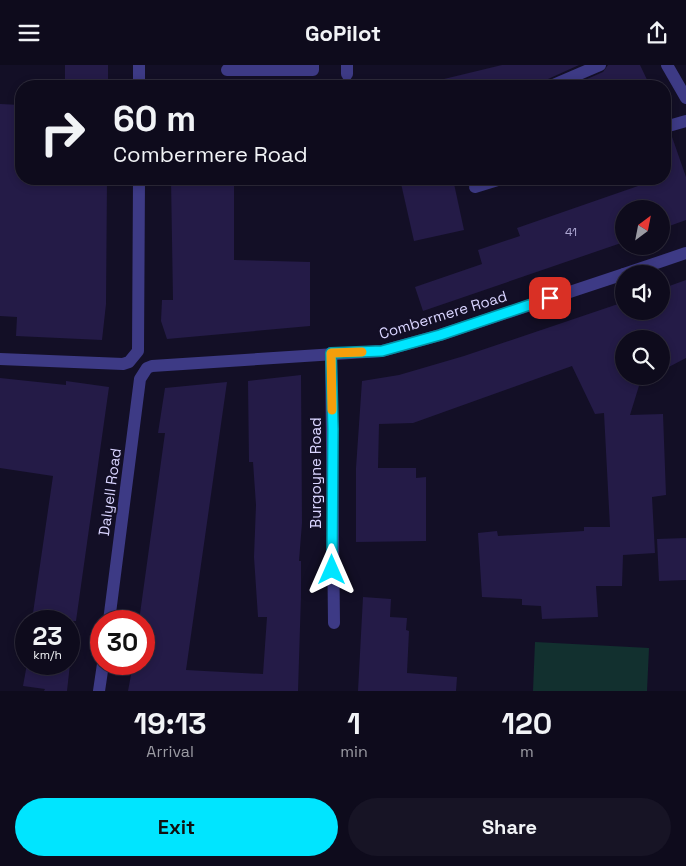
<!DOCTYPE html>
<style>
:root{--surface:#0e0b1c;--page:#171425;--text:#f1f3f6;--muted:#9b9ba3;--line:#2e2b3b;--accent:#00e5ff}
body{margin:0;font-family:"Space Grotesk",sans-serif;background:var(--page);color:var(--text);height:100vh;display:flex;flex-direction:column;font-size:19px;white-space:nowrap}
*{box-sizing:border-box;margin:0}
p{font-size:16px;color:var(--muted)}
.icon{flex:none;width:28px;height:28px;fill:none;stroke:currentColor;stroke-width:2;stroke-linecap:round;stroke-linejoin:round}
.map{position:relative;height:626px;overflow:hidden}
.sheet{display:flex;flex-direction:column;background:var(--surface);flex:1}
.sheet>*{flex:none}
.guide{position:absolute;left:15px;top:15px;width:656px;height:105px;border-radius:20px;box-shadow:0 2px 8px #0003,0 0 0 1px var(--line);background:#0e0b1c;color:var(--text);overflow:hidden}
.needle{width:32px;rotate:32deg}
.fabs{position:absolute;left:615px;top:135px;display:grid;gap:10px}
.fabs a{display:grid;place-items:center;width:55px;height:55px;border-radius:50%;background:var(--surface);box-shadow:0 2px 8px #0003,0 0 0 1px var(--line);font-size:25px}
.speed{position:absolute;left:15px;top:545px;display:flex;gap:10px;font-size:25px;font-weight:700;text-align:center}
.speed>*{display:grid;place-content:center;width:65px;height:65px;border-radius:50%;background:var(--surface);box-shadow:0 2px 8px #0003,0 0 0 1px var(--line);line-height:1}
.speed small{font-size:12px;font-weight:400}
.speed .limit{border:8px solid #d22;background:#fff;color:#111}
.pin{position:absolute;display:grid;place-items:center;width:42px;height:42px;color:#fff;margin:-21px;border-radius:10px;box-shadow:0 2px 8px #0006}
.me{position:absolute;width:55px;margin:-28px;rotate:0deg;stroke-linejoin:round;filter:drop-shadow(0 0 4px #0008)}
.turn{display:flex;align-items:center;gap:18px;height:105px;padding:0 15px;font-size:22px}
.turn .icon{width:65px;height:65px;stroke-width:2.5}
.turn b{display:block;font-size:35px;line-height:42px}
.eta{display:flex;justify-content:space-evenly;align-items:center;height:85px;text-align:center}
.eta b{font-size:30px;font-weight:700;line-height:35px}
.primary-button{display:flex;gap:10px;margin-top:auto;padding:10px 15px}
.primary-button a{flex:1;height:58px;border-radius:30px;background:var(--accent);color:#111;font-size:20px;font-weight:700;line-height:58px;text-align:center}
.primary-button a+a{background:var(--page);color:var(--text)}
header{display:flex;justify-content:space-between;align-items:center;height:65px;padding:0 15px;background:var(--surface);font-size:22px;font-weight:700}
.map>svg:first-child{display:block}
.green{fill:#12302f}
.building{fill:#241b47}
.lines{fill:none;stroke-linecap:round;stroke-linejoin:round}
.lane{stroke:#3d3a85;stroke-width:12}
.street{stroke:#3d3a85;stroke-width:12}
.route-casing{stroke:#0095a6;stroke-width:12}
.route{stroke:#00e5ff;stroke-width:9}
.slow{stroke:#f59e0b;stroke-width:9}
.labels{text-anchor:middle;stroke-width:4;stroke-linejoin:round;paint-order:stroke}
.number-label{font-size:12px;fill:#aca6d1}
.street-label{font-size:15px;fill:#d9d4ff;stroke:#130f26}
</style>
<header><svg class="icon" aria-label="menu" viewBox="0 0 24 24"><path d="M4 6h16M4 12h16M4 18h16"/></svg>GoPilot<svg class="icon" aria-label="share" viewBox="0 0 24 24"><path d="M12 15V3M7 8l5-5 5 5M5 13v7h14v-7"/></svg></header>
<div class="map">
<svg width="686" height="626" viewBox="0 0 686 626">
<rect width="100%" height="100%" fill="#130f26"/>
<!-- green -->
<polygon class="green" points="535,577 649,583 647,626 533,626"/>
<!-- building -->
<g class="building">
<polygon points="65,0 108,0 108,21 65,19"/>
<polygon points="502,0 579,0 548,14 543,21 445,21 444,14"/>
<polygon points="608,0 640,0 650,21 571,21 603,7"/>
<polygon points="0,39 21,40 21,114 107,114 106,239 102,275 16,271 17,252 0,251"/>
<polygon points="671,69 686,112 686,155 661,164 661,144 624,144 624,177 423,246 415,222 482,199 478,185 520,171 517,163 638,121 635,114 665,114 665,70"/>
<polygon points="171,114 234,114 234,195 310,197 310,261 167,274 161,256 162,235 173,235"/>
<polygon points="400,114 453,114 464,165 414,176"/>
<polygon points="686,215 686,293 661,306 661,274 624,274 624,311 642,311 630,350 663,349 666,430 652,432 655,488 623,490 622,521 596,521 598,552 542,554 541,541 522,540 522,534 482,532 478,468 497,466 498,471 584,466 584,462 610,462 604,348 595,349 572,301 413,358 379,359 378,403 416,403 416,413 426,412 426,476 356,477 356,403 362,316 399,310 464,291 624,237 624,246 661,246 661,224"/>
<polygon points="301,310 302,458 299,496 301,496 301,530 298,626 128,626 133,599 144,599 144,556 139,556 165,368 158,368 165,323 227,317 186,605 263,609 267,552 258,552 254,492 256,440 253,397 249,397 248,316"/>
<polygon points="0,313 66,320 66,316 109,322 76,556 54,556 55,548 33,548 53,411 0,403"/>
<polygon points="686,473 686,515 659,516 657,474"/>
<polygon points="363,532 391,534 390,552 407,553 406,565 409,566 407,608 457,612 456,626 358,626"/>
<polygon points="27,599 70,599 67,626 44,626 45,624 23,621"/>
</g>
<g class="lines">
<!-- lane -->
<g class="lane">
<polyline points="227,5 313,5 313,0"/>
<polyline points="551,21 600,0"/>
<polyline points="665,62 686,56"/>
<polyline points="475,122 501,114"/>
</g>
<!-- street -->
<g class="street">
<polyline points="139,0 139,21"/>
<polyline points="347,0 347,9"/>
<polyline points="667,0 686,33"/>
<polyline points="624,209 686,188"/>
<polyline points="331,288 334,558"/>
<polyline points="0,294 123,299 129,297 138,286 139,114"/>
<polyline points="109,556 140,314 147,303 152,301 382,286 440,270 624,209"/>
<polyline points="99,626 103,599"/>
</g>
</g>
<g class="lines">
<defs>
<polyline id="route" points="332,505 333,364 331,288 382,286 440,270 550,233"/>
</defs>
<!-- route casing -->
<use href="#route" class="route-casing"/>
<!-- route -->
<use href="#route" class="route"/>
<!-- slow -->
<polyline class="slow" points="332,345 331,288 362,287"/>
</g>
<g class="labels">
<!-- number labels -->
<g class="number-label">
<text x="571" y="171">41</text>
</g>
<!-- street labels -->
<g class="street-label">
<text transform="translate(443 250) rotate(-17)" y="5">Combermere Road</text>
<text transform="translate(316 408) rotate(-90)" y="5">Burgoyne Road</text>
<text transform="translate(110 427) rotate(-82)" y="5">Dalyell Road</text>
</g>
</g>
</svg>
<div class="fabs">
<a><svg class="needle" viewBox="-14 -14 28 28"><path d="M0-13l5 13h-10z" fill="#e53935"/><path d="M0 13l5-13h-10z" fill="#9b9ba3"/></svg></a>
<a><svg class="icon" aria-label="sound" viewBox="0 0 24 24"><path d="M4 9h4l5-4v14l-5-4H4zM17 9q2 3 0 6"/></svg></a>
<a><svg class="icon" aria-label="search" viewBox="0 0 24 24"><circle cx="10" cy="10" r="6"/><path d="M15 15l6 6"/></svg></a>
</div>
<div class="speed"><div>23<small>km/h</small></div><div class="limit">30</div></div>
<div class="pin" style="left:550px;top:233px;background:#d93025"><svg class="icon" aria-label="arrive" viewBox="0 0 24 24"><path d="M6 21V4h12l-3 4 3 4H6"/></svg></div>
<svg class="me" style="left:332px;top:505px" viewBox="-20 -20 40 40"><path d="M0-17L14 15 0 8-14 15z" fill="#00e5ff" stroke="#fff" stroke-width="4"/></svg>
<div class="guide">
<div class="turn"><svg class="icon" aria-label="right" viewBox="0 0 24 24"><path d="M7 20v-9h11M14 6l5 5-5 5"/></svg><div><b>60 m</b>Combermere Road</div></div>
</div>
</div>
<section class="sheet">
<div class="eta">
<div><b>19:13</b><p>Arrival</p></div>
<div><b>1</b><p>min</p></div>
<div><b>120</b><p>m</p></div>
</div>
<div class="primary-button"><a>Exit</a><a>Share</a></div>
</section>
